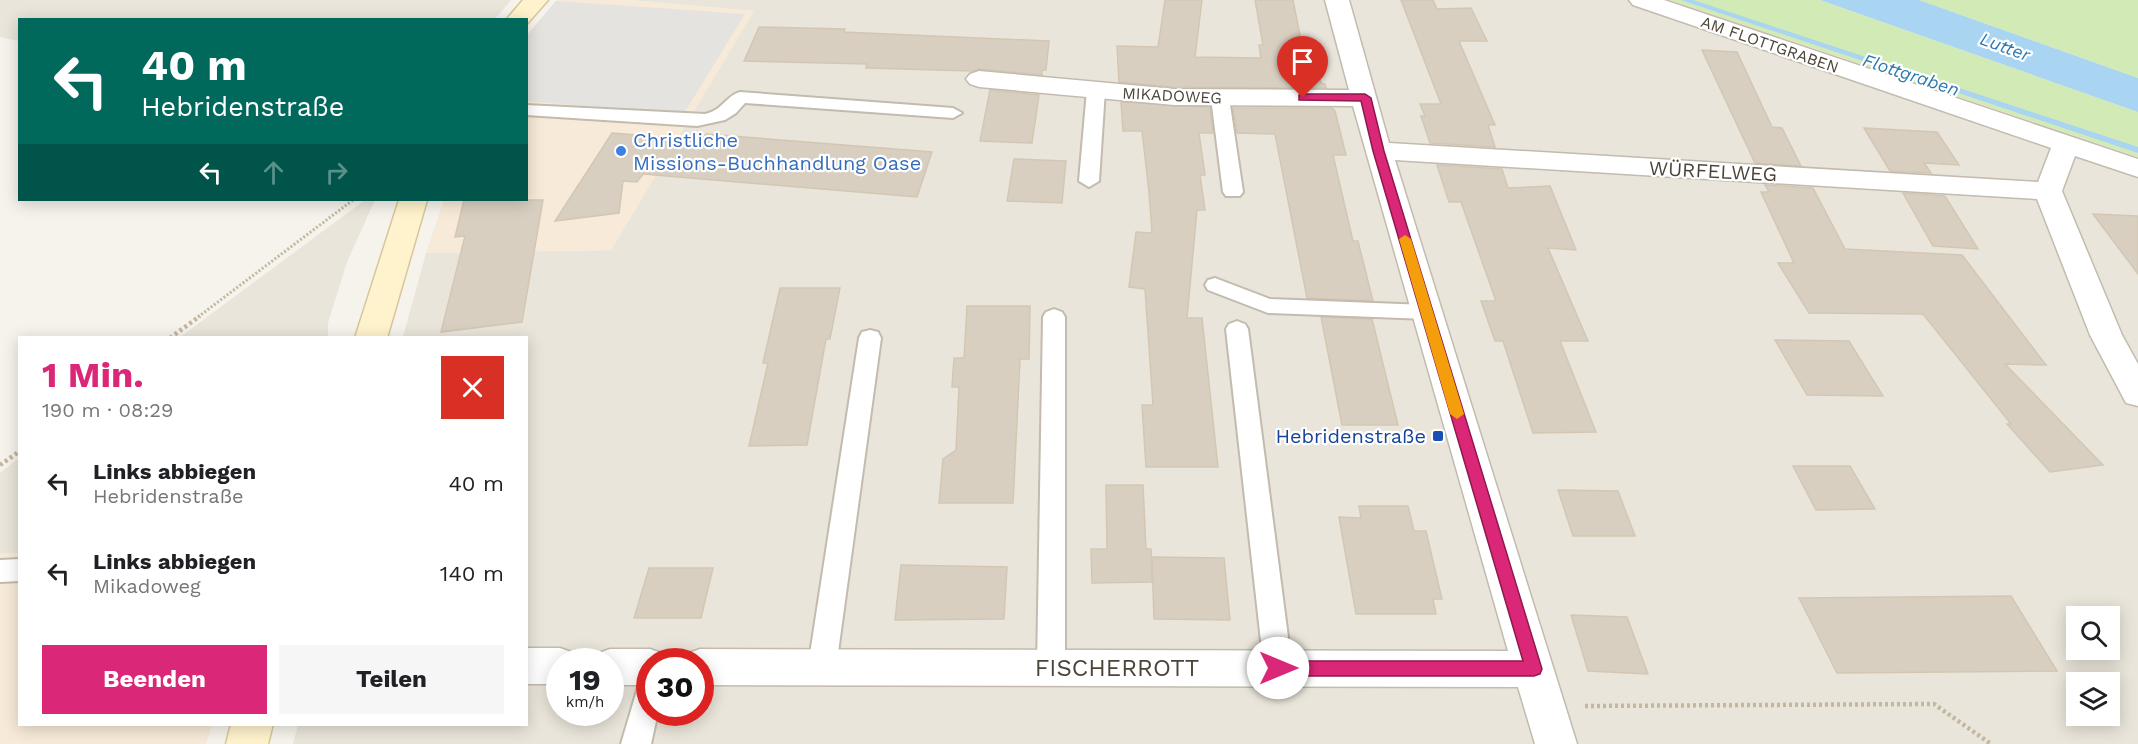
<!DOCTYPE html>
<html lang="de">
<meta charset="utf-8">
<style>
:root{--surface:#fff;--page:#f6f6f6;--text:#202124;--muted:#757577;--accent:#db2777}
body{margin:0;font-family:"Work Sans",sans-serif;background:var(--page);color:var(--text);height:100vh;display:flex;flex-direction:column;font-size:22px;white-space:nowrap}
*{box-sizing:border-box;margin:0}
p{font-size:20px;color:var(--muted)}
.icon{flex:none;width:33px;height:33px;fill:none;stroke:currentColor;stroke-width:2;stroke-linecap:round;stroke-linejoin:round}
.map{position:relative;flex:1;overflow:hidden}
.drawer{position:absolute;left:18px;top:336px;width:510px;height:390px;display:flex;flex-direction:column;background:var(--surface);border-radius:0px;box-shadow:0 3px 15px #0003}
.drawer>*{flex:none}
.top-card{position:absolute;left:18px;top:18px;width:510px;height:183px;border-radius:0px;box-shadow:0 3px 15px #0003;background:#00695c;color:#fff;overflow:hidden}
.tools{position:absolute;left:2066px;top:606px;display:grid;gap:12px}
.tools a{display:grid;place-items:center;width:54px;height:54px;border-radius:0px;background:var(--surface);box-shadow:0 3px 15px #0003;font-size:30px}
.speed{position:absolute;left:546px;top:648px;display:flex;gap:12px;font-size:30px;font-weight:700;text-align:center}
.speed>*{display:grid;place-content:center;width:78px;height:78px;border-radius:50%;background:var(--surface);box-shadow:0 3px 15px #0003;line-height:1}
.speed small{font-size:15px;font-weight:400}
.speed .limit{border:9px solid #d22;background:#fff;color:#111}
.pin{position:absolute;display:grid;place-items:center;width:51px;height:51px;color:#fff;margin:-62px -26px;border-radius:50% 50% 50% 0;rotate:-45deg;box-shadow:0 0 6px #0007}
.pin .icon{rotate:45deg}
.me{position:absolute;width:66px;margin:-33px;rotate:90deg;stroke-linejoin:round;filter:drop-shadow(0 0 4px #0008)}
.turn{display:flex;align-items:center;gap:21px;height:126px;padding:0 24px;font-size:27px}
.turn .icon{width:78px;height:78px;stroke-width:2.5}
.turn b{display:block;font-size:42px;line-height:51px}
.lanes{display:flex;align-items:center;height:57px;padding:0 24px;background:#0003;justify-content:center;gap:30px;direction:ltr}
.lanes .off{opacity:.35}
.round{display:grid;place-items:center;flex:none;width:63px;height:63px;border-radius:0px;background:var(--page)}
.overview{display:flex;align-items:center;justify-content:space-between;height:102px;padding:0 24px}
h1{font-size:36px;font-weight:700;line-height:45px;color:var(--accent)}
.button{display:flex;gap:12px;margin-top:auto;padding:12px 24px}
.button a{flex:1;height:69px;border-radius:0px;background:var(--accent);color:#fff;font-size:24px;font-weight:700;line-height:69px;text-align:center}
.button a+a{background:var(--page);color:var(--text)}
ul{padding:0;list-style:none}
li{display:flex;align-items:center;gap:18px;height:90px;padding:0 24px}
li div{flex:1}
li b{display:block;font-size:22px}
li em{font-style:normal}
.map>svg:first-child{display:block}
.residential{fill:#eae5da;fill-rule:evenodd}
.commercial{fill:#f7ead8}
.green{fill:#d2eab5}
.parking{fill:#e5e3e0}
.water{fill:#a9d4f2}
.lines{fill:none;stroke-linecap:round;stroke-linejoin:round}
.stream{fill:#a9d4f2;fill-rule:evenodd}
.building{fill:#d8cfc1;stroke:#d3c7b4;stroke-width:1.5}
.lane-casing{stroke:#c2bbae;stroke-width:4}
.street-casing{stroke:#c2bbae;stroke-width:3}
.secondary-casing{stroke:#d6c79b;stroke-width:3}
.path-far1{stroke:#c4b79f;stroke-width:3;stroke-dasharray:2 2;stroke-linecap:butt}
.path{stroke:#c4b79f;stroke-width:4.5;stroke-dasharray:3 3;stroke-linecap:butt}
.lane{fill:#fff;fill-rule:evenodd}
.street{fill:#fff;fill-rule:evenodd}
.secondary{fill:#fff3cd;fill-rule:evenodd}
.route{fill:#db2777;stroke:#8e194d;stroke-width:1.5}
.slow{fill:#f59e0b}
.shop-dot{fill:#3f7fe0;stroke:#fff;stroke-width:2}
.transit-dot{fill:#1a4fb4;stroke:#fff;stroke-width:2}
.labels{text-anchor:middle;stroke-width:4.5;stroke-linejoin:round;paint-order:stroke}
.far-street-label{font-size:16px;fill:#4b4439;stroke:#fff}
.far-water-label{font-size:18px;font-style:italic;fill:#2e7ab2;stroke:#fff}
.shop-label{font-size:20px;fill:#366cbe;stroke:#fff;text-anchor:start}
.street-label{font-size:20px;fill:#4b4439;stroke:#fff}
.transit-label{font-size:20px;fill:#164399;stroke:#fff;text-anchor:end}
.near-street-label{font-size:24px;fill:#4b4439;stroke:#fff}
</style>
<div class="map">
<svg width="2138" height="744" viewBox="0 0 2138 744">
<rect width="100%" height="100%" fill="#f6f3ec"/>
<!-- residential -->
<g class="residential">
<polygon points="0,0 511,0 494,20 20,20 19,41 0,37"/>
<path d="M630,0H1670L2138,157V744H293L298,725L526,724V338L403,337L426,253L611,250L753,11ZM2076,616H2109V650H2076ZM560,662H610V712H560ZM650,662H700V712H650ZM2076,682H2109V716H2076Z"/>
<polygon points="365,200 375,200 347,262 328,323 328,337 180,337"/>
<polygon points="19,458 19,553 0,553 0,473"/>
</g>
<!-- commercial -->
<g class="commercial">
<polygon points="630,0 754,11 611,250 426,253 444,200 526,200 527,36 557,0"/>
<polygon points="0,553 19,553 20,724 212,725 206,744 0,744"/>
</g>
<!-- green -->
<g class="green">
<polygon points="1670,0 1820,0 2138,112 2138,157"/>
<polygon points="1919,0 2138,0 2138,78"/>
</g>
<!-- parking -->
<polygon class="parking" points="556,1 745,14 683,115 527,101 526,36"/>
<!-- water -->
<polygon class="water" points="1820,0 1919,0 2138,78 2138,112"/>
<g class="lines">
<!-- stream -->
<polygon class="stream" points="1681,0 1693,0 2138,147 2138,153"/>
</g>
<!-- building -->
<g class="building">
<polygon points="1165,0 1202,0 1195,57 1261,58 1259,45 1263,45 1255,0 1293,0 1302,45 1306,45 1309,58 1314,58 1321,83 1325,84 1326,88 1174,87 1119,82 1117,46 1158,47"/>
<polygon points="1401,0 1433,0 1437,9 1471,8 1487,41 1459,41 1495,125 1488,125 1495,147 1430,143 1421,116 1425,116 1420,104 1441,104"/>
<polygon points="759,27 845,29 844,32 1049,41 1046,70 1042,70 1042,75 979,69 972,71 866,68 867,64 744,61"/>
<polygon points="1702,50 1737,52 1772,127 1782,128 1801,166 1755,163"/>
<polygon points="990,90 1039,95 1032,143 980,141"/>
<polygon points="1121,102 1210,107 1213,133 1199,133 1205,175 1200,175 1205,210 1197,210 1187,318 1202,318 1218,467 1146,467 1142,405 1153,405 1145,289 1129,287 1136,232 1152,233 1149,192 1142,131 1123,131"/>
<polygon points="1233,108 1332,108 1335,111 1346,155 1333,155 1353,241 1358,241 1373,301 1307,298 1275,134 1237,133"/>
<polygon points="1864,128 1937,132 1959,165 1924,163 1931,173 1890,171"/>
<polygon points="612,133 702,140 706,134 932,152 917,197 643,174 637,182 623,181 619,213 555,221"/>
<polygon points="1014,159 1066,161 1062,203 1007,201"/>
<polygon points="1437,165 1502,169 1508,188 1550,186 1576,250 1548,248 1588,341 1560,341 1596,432 1533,433 1503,341 1495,341 1481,301 1496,301 1461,202 1449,202"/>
<polygon points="1765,185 1813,188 1845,249 1962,255 2046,365 2005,364 2103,465 2050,472 2007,424 2011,424 1923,314 1809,313 1778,263 1794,263 1761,192 1769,192"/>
<polygon points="1903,193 1945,196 1978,249 1933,246"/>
<polygon points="464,200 543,200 522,322 441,332 465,236 455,237"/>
<polygon points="2093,214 2138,216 2138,274"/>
<polygon points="780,288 840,288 830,339 826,339 807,445 749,446 768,363 763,363"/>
<polygon points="967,306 1030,306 1029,359 1020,359 1013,503 939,503 943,459 956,450 959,387 952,387 954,358 964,358"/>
<polygon points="1321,317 1372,319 1398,425 1342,425"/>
<polygon points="1775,340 1849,341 1883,396 1807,395"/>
<polygon points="1793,466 1850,466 1875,509 1816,510"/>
<polygon points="1106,485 1143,485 1146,549 1151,549 1152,582 1092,583 1091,549 1107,549"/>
<polygon points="1558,490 1618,491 1635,536 1573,536"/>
<polygon points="1359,506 1408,506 1414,531 1426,531 1442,599 1433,599 1436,614 1356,614 1339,517 1361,518"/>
<polygon points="1152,557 1224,558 1230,620 1154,619"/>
<polygon points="901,565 1007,567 1004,619 895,620"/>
<polygon points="649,568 713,568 701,618 634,618"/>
<polygon points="2011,596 2057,671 1837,673 1799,598"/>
<polygon points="1571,615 1627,617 1648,674 1588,671"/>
</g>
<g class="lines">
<defs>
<g id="lane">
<polygon points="1096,85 1105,90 1099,181 1089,187 1079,181 1087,90"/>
<path d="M740,92L953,108L962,113L953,118L745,103L736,113L725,120L697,126L526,115V105L705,114C722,111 727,95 740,92Z"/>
<polygon points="1220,93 1229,98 1243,192 1240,196 1226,196 1223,192 1211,98"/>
<polygon points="1215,278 1270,299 1427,305 1435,307 1438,312 1435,317 1427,319 1268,313 1208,290 1205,285 1208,280"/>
<polygon points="1054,309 1062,312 1065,317 1065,668 1061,677 1051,680 1041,677 1037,668 1043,317 1046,312"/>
<polygon points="1237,321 1245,324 1248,329 1292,668 1288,677 1278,680 1268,677 1264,668 1226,329 1229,324"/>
<polygon points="870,330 878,332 881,338 836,667 832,676 822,679 812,676 808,667 859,338 862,332"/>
<polygon points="20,559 20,581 0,582 0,560"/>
<polygon points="650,676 650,712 658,712 651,744 621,744 640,680"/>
</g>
<g id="street">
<polygon points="1325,0 1349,0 1389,143 2038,182 2051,148 1633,5 1629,0 1664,0 2138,159 2138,177 2075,156 2062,191 2122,335 2138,364 2138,406 2126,403 2090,335 2037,199 1395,160 1577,744 1535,744 1518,687 700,685 700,662 682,662 686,654 700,649 1508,651 1353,106 1174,105 979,87 970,84 966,79 970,74 979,71 1174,89 1349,90"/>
<polygon points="526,648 560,648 574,653 578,662 560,662 560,684 526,684"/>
<polygon points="610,649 650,649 664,654 668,662 650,662 650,685 610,685 610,662 592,662 596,654"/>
</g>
<g id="secondary">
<polygon points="523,0 548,0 526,25 526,20 506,20"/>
<polygon points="399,200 427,200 387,338 355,338"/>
<polygon points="231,724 273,724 268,744 226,744"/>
</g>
</defs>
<!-- lane casing -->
<use href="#lane" class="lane-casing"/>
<!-- street casing -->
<use href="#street" class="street-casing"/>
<!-- secondary casing -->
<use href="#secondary" class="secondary-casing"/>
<!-- path-far1 -->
<polyline class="path-far1" points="198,317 353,200"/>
<!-- path -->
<g class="path">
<polyline points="170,338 200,316"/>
<polyline points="0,465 20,451"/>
<polyline points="1585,706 1934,704 1991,744"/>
</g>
<!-- lane -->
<use href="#lane" class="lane"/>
<!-- street -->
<use href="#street" class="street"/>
<!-- secondary -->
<use href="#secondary" class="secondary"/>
</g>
<!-- route -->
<polygon class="route" points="1303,94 1365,94 1371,98 1384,151 1542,669 1540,674 1534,676 1278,676 1273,673 1270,668 1273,663 1278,661 1523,661 1373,151 1361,101 1299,100 1299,95"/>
<!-- slow -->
<polygon class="slow" points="1405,235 1411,239 1464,414 1457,419 1450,414 1399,239"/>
<!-- markers -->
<circle class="shop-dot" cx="621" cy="151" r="6"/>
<rect class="transit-dot" x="1432" y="430" width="12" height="12" rx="3"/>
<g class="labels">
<!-- far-street labels -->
<g class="far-street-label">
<text transform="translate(1770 44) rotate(19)" y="6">AM FLOTTGRABEN</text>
<text transform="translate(1172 95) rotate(3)" y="6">MIKADOWEG</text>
</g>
<!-- far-water labels -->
<g class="far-water-label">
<text transform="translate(2005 47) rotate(20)" y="6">Lutter</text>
<text transform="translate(1911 75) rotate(18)" y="6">Flottgraben</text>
</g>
<!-- shop labels -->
<g class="shop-label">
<text x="633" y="147">Christliche<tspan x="633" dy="23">Missions-Buchhandlung Oase</tspan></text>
</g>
<!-- street labels -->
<g class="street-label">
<text transform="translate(1713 171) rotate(3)" y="7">WÜRFELWEG</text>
</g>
<!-- transit labels -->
<g class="transit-label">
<text x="1426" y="443">Hebridenstraße</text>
</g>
<!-- near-street labels -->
<g class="near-street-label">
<text x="1117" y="676">FISCHERROTT</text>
</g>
</g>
</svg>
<div class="tools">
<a><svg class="icon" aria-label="search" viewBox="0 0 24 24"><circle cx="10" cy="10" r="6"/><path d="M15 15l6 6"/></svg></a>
<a><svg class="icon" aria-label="layers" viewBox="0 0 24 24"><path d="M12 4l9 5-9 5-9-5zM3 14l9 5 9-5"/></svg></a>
</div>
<div class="speed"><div>19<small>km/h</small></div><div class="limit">30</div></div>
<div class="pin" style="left:1303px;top:98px;background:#d93025"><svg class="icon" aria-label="arrive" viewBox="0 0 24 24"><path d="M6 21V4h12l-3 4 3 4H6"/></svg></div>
<svg class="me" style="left:1278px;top:668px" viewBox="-20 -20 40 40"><circle r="19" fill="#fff"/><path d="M0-13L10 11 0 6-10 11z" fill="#db2777"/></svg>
<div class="top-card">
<div class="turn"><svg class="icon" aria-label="left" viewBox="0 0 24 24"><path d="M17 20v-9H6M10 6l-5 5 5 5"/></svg><div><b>40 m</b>Hebridenstraße</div></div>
<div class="lanes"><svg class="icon" aria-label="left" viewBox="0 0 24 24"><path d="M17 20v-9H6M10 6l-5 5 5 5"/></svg><svg class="icon off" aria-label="ahead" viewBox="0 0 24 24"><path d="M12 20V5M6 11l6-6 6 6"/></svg><svg class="icon off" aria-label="right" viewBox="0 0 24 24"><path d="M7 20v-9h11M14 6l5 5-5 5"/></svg></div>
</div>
<section class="drawer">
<div class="overview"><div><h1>1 Min.</h1><p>190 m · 08:29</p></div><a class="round" style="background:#d93025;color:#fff"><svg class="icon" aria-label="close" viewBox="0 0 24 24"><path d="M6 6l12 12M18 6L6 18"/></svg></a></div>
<ul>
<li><svg class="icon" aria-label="left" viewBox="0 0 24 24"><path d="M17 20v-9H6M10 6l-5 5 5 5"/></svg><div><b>Links abbiegen</b><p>Hebridenstraße</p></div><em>40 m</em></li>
<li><svg class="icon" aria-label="left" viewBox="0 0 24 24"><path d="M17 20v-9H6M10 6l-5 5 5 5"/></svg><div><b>Links abbiegen</b><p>Mikadoweg</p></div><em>140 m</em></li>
</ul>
<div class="button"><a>Beenden</a><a>Teilen</a></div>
</section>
</div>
